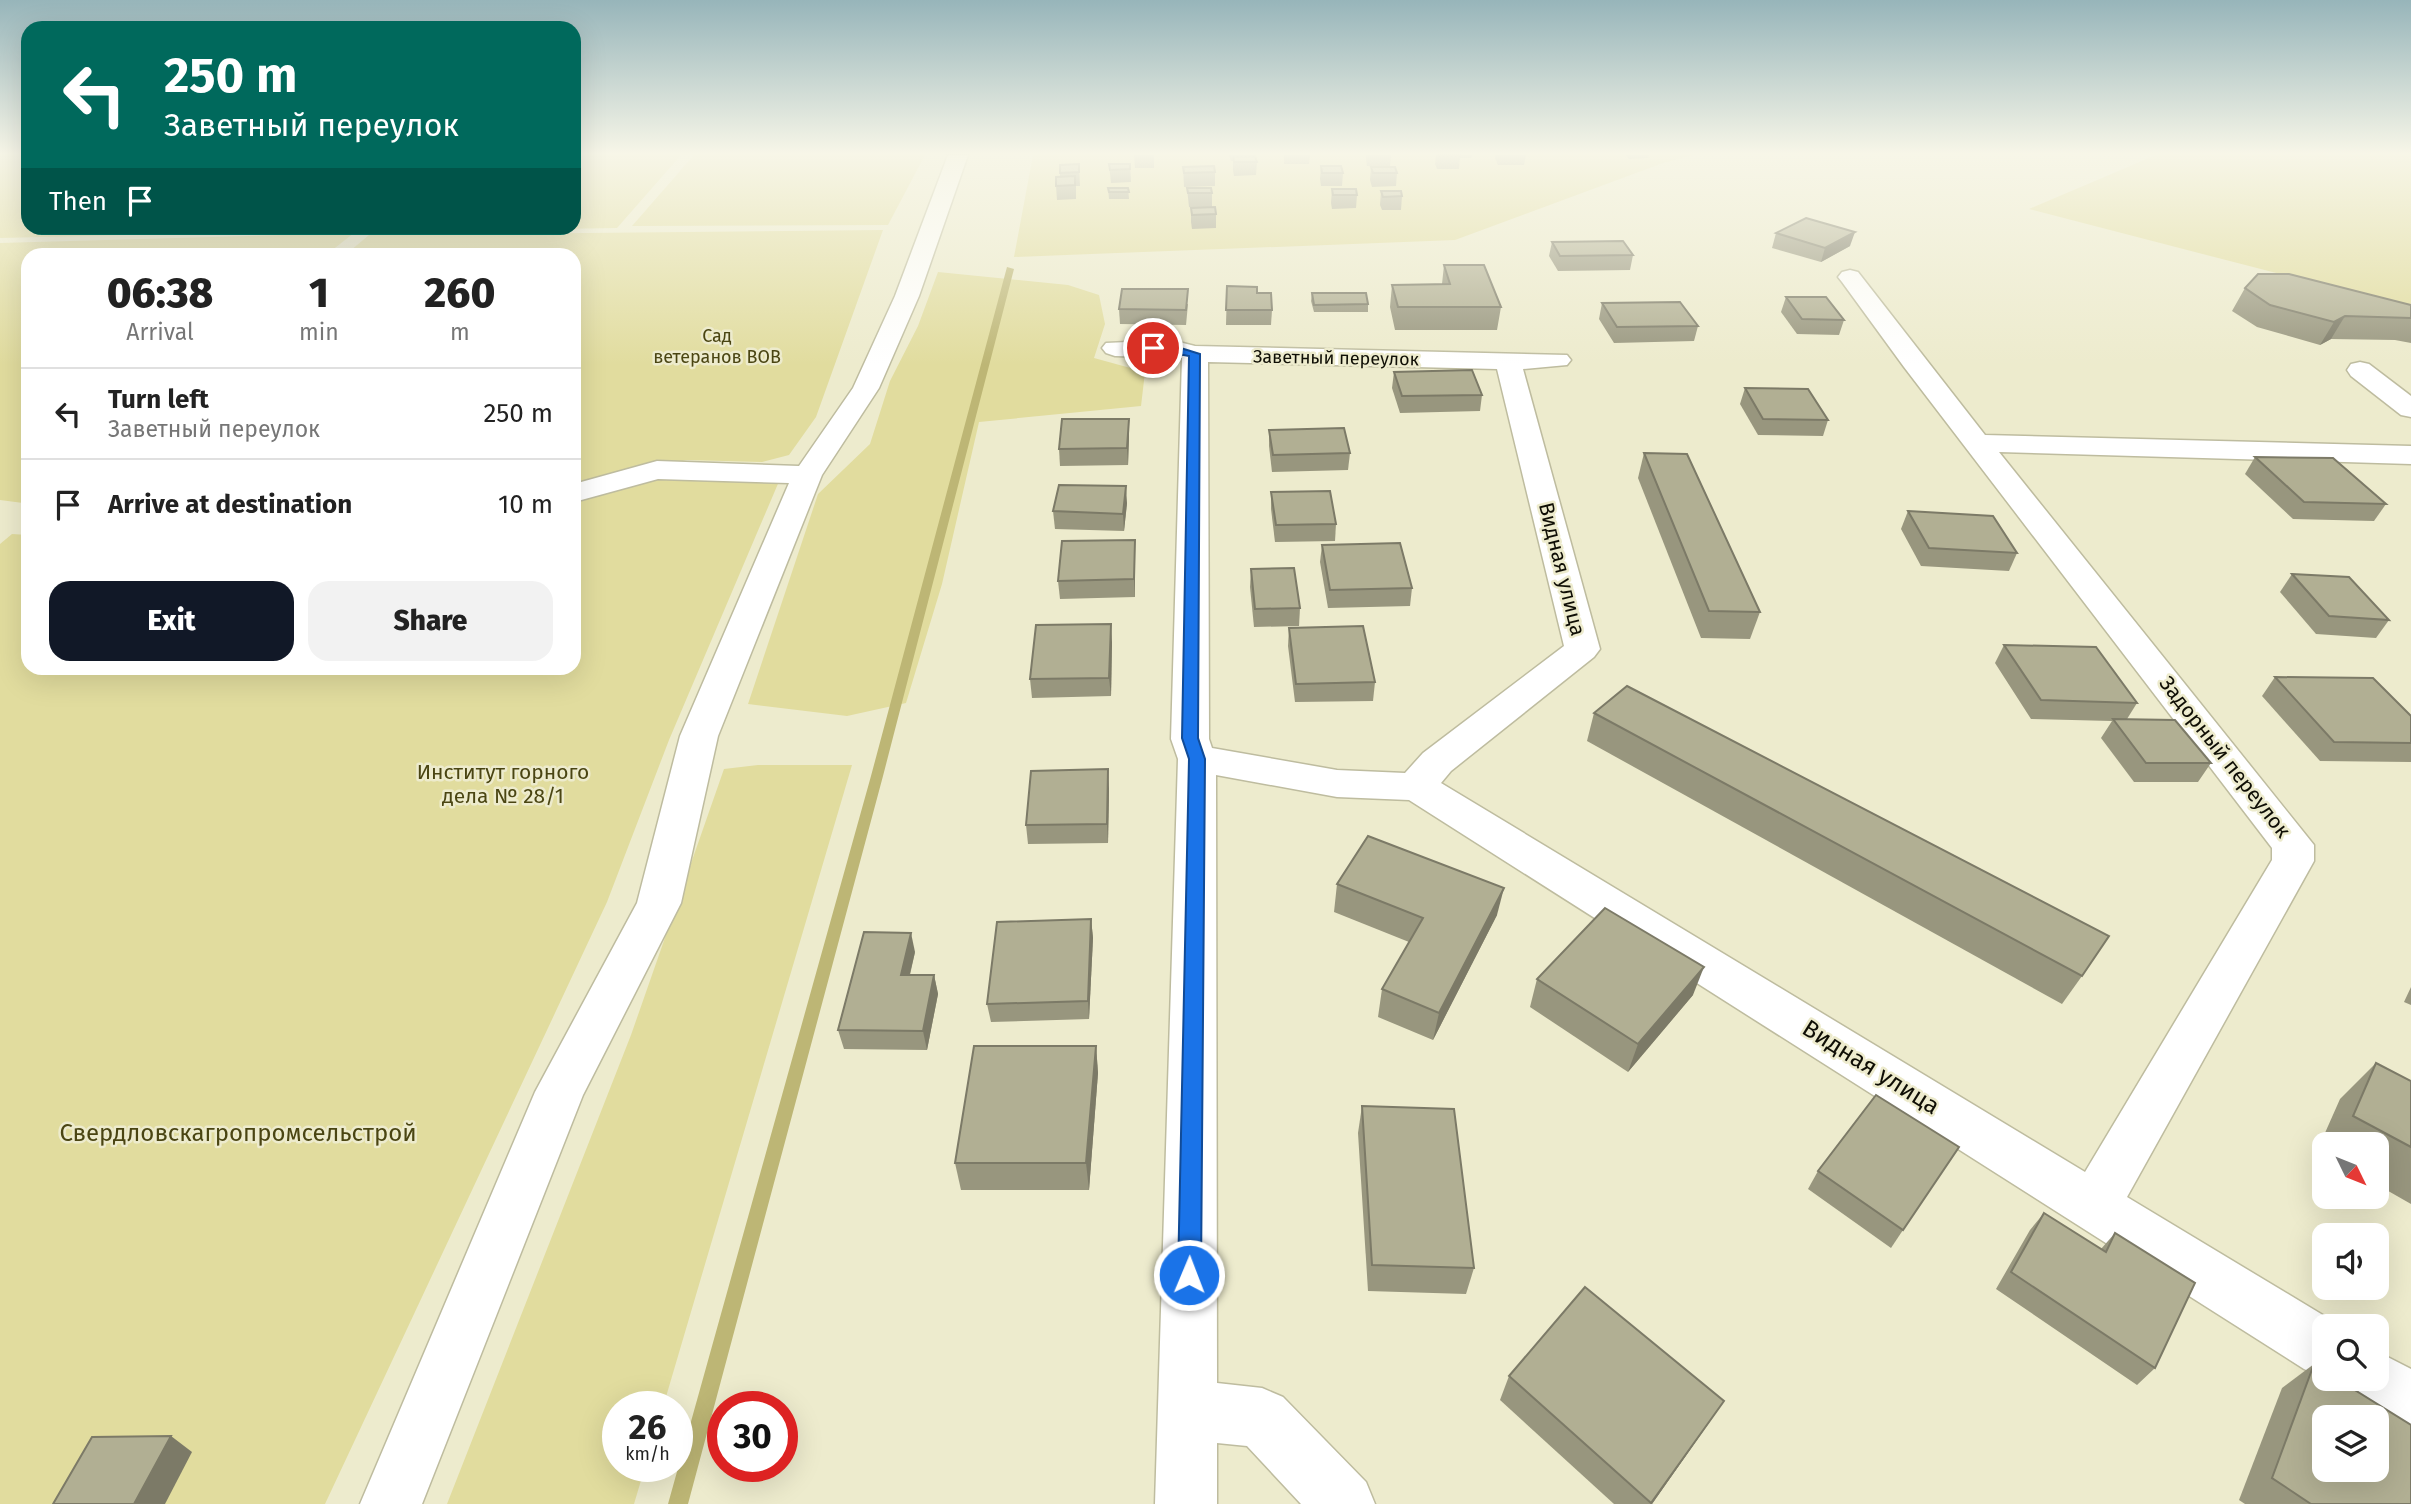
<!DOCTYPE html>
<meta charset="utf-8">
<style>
:root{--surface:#fff;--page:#f2f2f2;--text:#222;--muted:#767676;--line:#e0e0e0;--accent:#111827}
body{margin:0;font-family:"Fira Sans",sans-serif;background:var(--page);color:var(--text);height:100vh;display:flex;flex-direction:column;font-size:26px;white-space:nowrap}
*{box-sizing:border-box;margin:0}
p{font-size:23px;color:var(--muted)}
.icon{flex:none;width:38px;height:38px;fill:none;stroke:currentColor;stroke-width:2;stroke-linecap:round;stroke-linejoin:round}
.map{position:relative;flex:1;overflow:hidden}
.side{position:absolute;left:21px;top:248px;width:560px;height:427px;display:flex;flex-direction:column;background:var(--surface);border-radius:21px;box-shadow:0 7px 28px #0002}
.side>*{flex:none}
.banner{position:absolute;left:21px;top:21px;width:560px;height:214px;border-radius:21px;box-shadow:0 7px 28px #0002;background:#00695c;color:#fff;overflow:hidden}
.needle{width:46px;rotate:133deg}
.tools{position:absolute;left:2312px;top:1132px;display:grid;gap:14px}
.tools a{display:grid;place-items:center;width:77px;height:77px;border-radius:14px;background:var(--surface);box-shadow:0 7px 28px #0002;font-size:35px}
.speed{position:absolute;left:602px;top:1391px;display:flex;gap:14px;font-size:35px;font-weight:700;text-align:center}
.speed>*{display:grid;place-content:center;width:91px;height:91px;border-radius:50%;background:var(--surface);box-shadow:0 7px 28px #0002;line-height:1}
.speed small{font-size:18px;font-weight:400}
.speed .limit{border:10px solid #d22;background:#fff;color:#111}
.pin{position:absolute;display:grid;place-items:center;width:60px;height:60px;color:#fff;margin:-30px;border:4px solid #fff;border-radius:50%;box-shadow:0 2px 7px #0007}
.me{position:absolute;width:77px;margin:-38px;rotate:1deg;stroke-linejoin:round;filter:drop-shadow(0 0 5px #0008)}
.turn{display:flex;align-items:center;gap:24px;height:147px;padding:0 28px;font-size:32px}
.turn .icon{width:91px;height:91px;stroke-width:2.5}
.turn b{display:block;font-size:49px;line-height:60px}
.then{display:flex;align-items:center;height:66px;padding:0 28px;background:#0003;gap:14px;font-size:26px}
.eta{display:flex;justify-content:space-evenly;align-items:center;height:119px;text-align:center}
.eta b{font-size:42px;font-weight:800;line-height:49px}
.button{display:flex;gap:14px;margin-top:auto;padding:14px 28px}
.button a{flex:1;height:80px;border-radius:21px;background:var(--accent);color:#fff;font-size:28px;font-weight:800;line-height:80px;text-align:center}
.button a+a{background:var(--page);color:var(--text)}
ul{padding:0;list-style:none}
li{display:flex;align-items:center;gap:21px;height:91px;padding:0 28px;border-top:2px solid var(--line)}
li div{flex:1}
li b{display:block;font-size:26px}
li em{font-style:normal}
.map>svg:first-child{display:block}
.green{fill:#e1dc9e}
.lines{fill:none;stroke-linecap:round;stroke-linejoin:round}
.stream{fill:#bdb675;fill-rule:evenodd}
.street-casing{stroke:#bebc9f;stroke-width:3}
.street{fill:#fff;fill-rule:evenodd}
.wall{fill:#98967e}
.shaded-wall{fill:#7c7a67}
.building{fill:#b1af93;stroke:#7c7a67;stroke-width:2;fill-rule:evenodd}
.route{fill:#1a73e8;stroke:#114b97;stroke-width:2}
.labels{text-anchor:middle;stroke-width:5;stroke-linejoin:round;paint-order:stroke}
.far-park-label{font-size:18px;fill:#4a4512;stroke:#edebcd}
.far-street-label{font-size:18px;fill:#0f0e05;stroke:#edebcd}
.street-label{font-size:21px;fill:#0f0e05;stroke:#edebcd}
.park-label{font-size:21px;fill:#4a4512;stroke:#edebcd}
.near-street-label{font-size:24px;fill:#0f0e05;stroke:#edebcd}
.near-park-label{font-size:24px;fill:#4a4512;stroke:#edebcd}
</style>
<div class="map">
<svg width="2411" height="1504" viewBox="0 0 2411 1504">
<rect width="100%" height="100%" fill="#edebcd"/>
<!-- green -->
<g class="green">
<polygon points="0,155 28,155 28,228 177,228 167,234 0,238"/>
<polygon points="574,155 681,155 617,228 175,235 186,228 574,228"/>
<polygon points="694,155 925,155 888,225 632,226"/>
<polygon points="1033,155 1694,155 1663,163 1455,240 1014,257"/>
<polygon points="2156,155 2411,155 2411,308 2029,209"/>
<polygon points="883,230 816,417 789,455 762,462 687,460 574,484 574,256 344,256 369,235"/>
<polygon points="354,233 326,255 28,256 28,498 23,503 0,500 0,243"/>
<polygon points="938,272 1068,285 1099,295 1105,324 1094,358 1145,372 1141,406 979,422 942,584 906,703 847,716 748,704 818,494 870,444 890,381 918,326"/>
<polygon points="668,477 780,479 669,740 607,902 325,1504 0,1504 0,544 12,534 28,535 28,668 574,668 574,498"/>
<polygon points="758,765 852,765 663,1407 618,1407 618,1466 645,1467 634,1504 447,1504 631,1035 724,769"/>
</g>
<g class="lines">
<!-- stream -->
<polygon class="stream" points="1007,267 1014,269 883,776 688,1504 668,1504 871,776"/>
<defs>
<g id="street">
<polygon points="948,155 968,155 919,296 879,388 822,475 718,736 681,903 583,1095 422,1504 360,1504 535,1092 637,903 680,736 789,483 658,479 574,502 574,484 657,461 799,466 853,388 895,296"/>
<path d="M1850,270L1858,272L1985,435L2411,446V464L1999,452L2314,845V861L2127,1197L2341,1326H2324V1378L2304,1369L1409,800L1337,797L1216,775L1217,1383L1262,1388L1283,1397L1366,1482L1375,1504H1301L1247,1446L1217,1443V1504H1155L1178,759L1171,739L1182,358L1115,356L1106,353L1102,348L1106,343L1171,340L1195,346L1567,355L1571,360L1567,365L1523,369L1600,649L1594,657L1451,771L1441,783L2085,1172L2272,860V848L1904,367L1842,282L1838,277L1842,272ZM1208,362L1497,369L1564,646L1423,753L1405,773L1337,770L1212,748L1209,739Z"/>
<polygon points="2360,362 2369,364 2411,396 2411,417 2401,415 2351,376 2347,370 2351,364"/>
<polygon points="2376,1351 2411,1369 2411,1433 2390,1424 2351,1400 2343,1379 2376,1379"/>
</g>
</defs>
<!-- street casing -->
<use href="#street" class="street-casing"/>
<!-- street -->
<use href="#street" class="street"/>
</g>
<!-- wall -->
<g class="wall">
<polygon points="1134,155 1154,155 1154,168 1135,168"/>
<polygon points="1229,155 1252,155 1257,162 1256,175 1234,176 1233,170 1233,161 1231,161"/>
<polygon points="1284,155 1310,155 1309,164 1284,164"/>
<polygon points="1366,155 1391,155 1390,166 1367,166 1366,159"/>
<polygon points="1436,155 1472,155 1471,158 1460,158 1459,169 1437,169 1435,164"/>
<polygon points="1495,155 1526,155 1524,165 1498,165 1495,158"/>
<polygon points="1626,155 1649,155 1648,158 1629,159"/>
<polygon points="1079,164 1080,186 1076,186 1076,199 1057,200 1056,186 1060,177 1060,165"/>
<polygon points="1109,164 1130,164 1131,182 1111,183"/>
<polygon points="1321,166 1343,173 1342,186 1321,186 1320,179"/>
<polygon points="1183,167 1215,172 1215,186 1184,187"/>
<polygon points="1371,167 1397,173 1396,186 1372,187 1370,180"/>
<polygon points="1108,188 1128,188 1129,199 1109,199"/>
<polygon points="1187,188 1212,193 1212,207 1189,207"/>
<polygon points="1332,189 1357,195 1356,208 1332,209 1331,203"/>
<polygon points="1381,191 1402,196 1401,210 1382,210 1380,205"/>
<polygon points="1191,208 1216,214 1216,228 1192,229 1191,222"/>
<polygon points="1776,233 1850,246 1821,262 1772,248"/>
<polygon points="1552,242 1633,255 1630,270 1558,271 1549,256"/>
<polygon points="1444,265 1501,307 1497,330 1395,330 1390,307 1392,285 1442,284"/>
<polygon points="1227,286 1272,310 1271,325 1226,325"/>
<polygon points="2245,288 2411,305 2411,343 2395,340 2331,339 2320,345 2257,327 2232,311"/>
<polygon points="1312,293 1368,304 1368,312 1314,312 1311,301"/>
<polygon points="1786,297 1844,320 1839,335 1797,334 1781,312"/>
<polygon points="1602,303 1698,326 1694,341 1614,343 1599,319"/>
<polygon points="1188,304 1186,325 1120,324 1119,309"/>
<polygon points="1394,372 1482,395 1480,411 1400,413 1392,388"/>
<polygon points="1745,388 1828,420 1823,436 1758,435 1740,404"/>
<polygon points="1269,430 1350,453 1348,470 1272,472 1269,446"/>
<polygon points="1129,435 1128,465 1060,466 1059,449"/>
<polygon points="1644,453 1760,612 1750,639 1701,638 1638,478"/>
<polygon points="2255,457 2386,504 2374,521 2293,519 2245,474"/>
<polygon points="1271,492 1336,524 1335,541 1275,542 1271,509"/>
<polygon points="1127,503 1124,531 1055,529 1053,511"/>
<polygon points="1908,511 2017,553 2009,571 1921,566 1901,529"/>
<polygon points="1135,540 1135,597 1060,599 1058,581"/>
<polygon points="1322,545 1412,588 1410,606 1328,608 1320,562"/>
<polygon points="1251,569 1300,608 1299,626 1254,627 1250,587"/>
<polygon points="2292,574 2389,620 2376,638 2316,634 2280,592"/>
<polygon points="1289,628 1375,682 1373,701 1295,702 1288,646"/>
<polygon points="1112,642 1111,696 1032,698 1030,679"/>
<polygon points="2004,645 2137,703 2127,719 2211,763 2198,782 2134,782 2101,738 2112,721 2031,719 1995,663"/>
<polygon points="2275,677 2411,716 2411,762 2320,761 2262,696"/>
<polygon points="1594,713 2082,976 2062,1004 1587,741"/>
<polygon points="1109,788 1108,843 1028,844 1026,825"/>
<polygon points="1337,884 1497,915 1433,1040 1378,1017 1382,989 1409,942 1334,912"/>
<polygon points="1091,919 1093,938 1089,1019 991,1022 987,1004"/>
<polygon points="915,952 910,975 934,975 938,994 927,1050 844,1049 838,1030"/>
<polygon points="1537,979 1693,995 1628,1072 1530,1007"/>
<polygon points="2411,987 2411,1005 2404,1002"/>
<polygon points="1096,1046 1098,1073 1089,1190 961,1190 955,1163"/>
<polygon points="2376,1063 2411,1081 2411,1204 2376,1184 2376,1144 2324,1144 2324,1155 2317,1151 2340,1099"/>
<polygon points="1362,1106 1474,1268 1466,1294 1368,1291 1358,1133"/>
<polygon points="1818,1171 1903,1230 1891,1248 1808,1189"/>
<polygon points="2044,1213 2101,1249 2115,1233 2155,1368 2137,1385 1996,1289 2030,1230"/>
<polygon points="2314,1364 2411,1504 2245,1504 2239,1500 2282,1388"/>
<polygon points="1509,1376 1724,1401 1708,1424 1652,1504 1614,1504 1500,1400"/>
</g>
<!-- shaded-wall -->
<g class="shaded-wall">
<polygon points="1855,232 1850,246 1821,262 1825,248"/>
<polygon points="2345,316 2331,339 2320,345 2334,322"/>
<polygon points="1129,419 1129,435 1128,465 1127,448"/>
<polygon points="1126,486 1127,503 1124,531 1123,514"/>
<polygon points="1135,540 1135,597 1134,579"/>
<polygon points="1111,624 1112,642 1111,696 1109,678"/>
<polygon points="1108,769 1109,788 1108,843 1107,824"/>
<polygon points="1504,888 1497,915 1433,1040 1439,1013"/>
<polygon points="1091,919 1093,938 1089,1019 1088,1001"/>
<polygon points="911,933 915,952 905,994 901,975"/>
<polygon points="1704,967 1693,995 1628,1072 1638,1044"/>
<polygon points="934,975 938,994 927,1050 923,1031"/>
<polygon points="1096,1046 1098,1073 1089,1190 1086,1163"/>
<polygon points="1724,1401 1708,1424 1652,1504 1651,1504"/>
<polygon points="171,1436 192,1452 165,1504 134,1504"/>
</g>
<!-- building -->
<g class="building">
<rect x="1438" y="155" width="22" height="1"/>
<polygon points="1255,156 1257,162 1234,162 1233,157"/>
<polygon points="1079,164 1079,172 1060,173 1060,165"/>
<polygon points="1109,164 1130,164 1130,169 1110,170"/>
<polygon points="1214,166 1215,172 1184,173 1183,167"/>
<polygon points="1321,166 1341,166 1343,173 1322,173"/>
<polygon points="1371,167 1395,167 1397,173 1373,173"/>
<polygon points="1075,176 1075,185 1056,186 1056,177"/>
<polygon points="1108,188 1128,188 1129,192 1109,192"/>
<polygon points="1187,188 1211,188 1212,193 1188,193"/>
<polygon points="1332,189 1356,189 1357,195 1333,195"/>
<polygon points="1381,191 1401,191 1402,196 1383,197"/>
<polygon points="1215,207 1216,214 1192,215 1191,208"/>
<polygon points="1806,218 1855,232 1825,248 1776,233"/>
<polygon points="1623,241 1633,255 1560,256 1552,242"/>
<polygon points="1444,265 1484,265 1501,307 1398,307 1392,285 1450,284"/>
<polygon points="2258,274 2289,274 2411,305 2411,318 2345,316 2334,322 2270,305 2245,288"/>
<polygon points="1227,286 1257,287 1257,293 1271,293 1272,310 1226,310"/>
<polygon points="1122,289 1188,289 1186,310 1119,309"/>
<polygon points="1312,293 1366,293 1368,304 1314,305"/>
<polygon points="1786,297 1826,297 1844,320 1802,319"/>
<polygon points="1680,302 1698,326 1617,327 1602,303"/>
<polygon points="1472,370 1482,395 1402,396 1394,372"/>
<polygon points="1745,388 1808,389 1828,420 1763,419"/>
<polygon points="1062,419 1129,419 1127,448 1059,449"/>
<polygon points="1344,428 1350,453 1273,455 1269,430"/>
<polygon points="1644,453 1687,454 1760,612 1709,611"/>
<polygon points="2255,457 2333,458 2386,504 2304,502"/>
<polygon points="1059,485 1126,486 1123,514 1053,511"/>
<polygon points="1330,491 1336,524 1276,525 1271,492"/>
<polygon points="1908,511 1993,516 2017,553 1929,548"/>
<polygon points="1135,540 1134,579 1058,581 1062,541"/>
<polygon points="1400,543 1412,588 1330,590 1322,545"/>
<polygon points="1294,568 1300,608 1255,609 1251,569"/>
<polygon points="2292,574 2349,577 2389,620 2329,616"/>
<polygon points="1111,624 1109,678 1030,679 1036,625"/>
<polygon points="1363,626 1375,682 1296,684 1289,628"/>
<polygon points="2004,645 2096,647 2137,703 2041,700"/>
<polygon points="2275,677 2373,678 2411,716 2411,743 2334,742"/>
<polygon points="1627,686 2109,936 2082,976 1594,713"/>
<polygon points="2113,719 2175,720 2211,763 2146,763"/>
<polygon points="1108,769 1107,824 1026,825 1031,771"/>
<polygon points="1368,836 1504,888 1439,1013 1382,989 1423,918 1337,884"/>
<polygon points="1605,908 1704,967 1638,1044 1537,979"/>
<polygon points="1091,919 1088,1001 987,1004 997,922"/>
<polygon points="864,932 911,933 901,975 934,975 923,1031 838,1030"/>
<polygon points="974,1046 1096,1046 1086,1163 955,1163"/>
<polygon points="2376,1063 2411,1081 2411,1147 2353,1116"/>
<polygon points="1876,1095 1959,1147 1903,1230 1818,1171"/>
<polygon points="1362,1106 1454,1109 1474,1268 1372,1265"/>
<polygon points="2044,1213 2106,1252 2115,1233 2195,1283 2155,1368 2011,1272"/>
<polygon points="1585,1287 1724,1401 1651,1503 1509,1376"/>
<path d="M2314,1364L2324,1371V1379H2337L2411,1425V1504H2311L2272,1478ZM2324,1418H2376V1470H2324Z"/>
<polygon points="171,1436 134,1504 53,1504 92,1437"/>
</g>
<!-- sky -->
<linearGradient id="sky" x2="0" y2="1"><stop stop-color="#97b5ba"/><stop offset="0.42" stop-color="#f7f6e8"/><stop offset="1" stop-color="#f7f6e8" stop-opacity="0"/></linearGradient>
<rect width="2411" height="365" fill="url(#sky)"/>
<!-- route -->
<polygon class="route" points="1171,345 1200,354 1198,738 1205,759 1201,1275 1197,1283 1189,1286 1181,1283 1178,1275 1189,759 1182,738 1189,356 1147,348"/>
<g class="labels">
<!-- far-park labels -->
<g class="far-park-label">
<text x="717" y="342">Сад<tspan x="717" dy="21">ветеранов ВОВ</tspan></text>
</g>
<!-- far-street labels -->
<g class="far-street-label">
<text transform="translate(1336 358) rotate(1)" y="6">Заветный переулок</text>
</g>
<!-- street labels -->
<g class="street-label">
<text transform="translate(1562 569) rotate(76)" y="7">Видная улица</text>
<text transform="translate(2225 757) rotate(52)" y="7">Задорный переулок</text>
</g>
<!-- park labels -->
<g class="park-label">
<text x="503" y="779">Институт горного<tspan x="503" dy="24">дела № 28/1</tspan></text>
</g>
<!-- near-street labels -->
<g class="near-street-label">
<text transform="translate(1871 1067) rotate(32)" y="8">Видная улица</text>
</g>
<!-- near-park labels -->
<g class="near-park-label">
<text x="238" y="1141">Свердловскагропромсельстрой</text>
</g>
</g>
</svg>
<div class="tools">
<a><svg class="needle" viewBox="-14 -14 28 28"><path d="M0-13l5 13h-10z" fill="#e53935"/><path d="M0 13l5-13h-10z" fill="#767676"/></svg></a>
<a><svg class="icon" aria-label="sound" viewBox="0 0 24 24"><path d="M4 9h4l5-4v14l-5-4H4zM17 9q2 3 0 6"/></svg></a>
<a><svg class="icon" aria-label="search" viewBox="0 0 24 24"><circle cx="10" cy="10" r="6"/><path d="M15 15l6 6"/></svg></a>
<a><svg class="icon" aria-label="layers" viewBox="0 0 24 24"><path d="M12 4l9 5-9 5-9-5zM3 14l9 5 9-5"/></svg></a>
</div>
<div class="speed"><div>26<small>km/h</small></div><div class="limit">30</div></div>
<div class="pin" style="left:1153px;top:348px;background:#d93025"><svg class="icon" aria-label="arrive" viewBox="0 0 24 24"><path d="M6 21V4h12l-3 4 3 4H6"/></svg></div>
<svg class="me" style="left:1189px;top:1275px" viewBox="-20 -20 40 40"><circle r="17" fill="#1a73e8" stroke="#fff" stroke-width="3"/><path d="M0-11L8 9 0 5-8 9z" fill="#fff"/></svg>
<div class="banner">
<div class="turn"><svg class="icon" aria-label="left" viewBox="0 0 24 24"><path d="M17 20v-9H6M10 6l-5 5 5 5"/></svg><div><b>250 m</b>Заветный переулок</div></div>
<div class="then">Then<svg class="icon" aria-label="arrive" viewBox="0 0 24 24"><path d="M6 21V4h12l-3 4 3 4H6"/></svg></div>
</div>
<section class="side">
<div class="eta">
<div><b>06:38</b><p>Arrival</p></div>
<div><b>1</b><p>min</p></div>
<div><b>260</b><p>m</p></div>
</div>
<ul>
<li><svg class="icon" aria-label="left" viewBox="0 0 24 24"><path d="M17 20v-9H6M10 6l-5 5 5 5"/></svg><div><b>Turn left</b><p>Заветный переулок</p></div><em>250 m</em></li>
<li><svg class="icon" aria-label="arrive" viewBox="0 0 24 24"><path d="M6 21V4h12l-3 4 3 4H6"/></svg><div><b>Arrive at destination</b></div><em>10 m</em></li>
</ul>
<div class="button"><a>Exit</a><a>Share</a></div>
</section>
</div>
